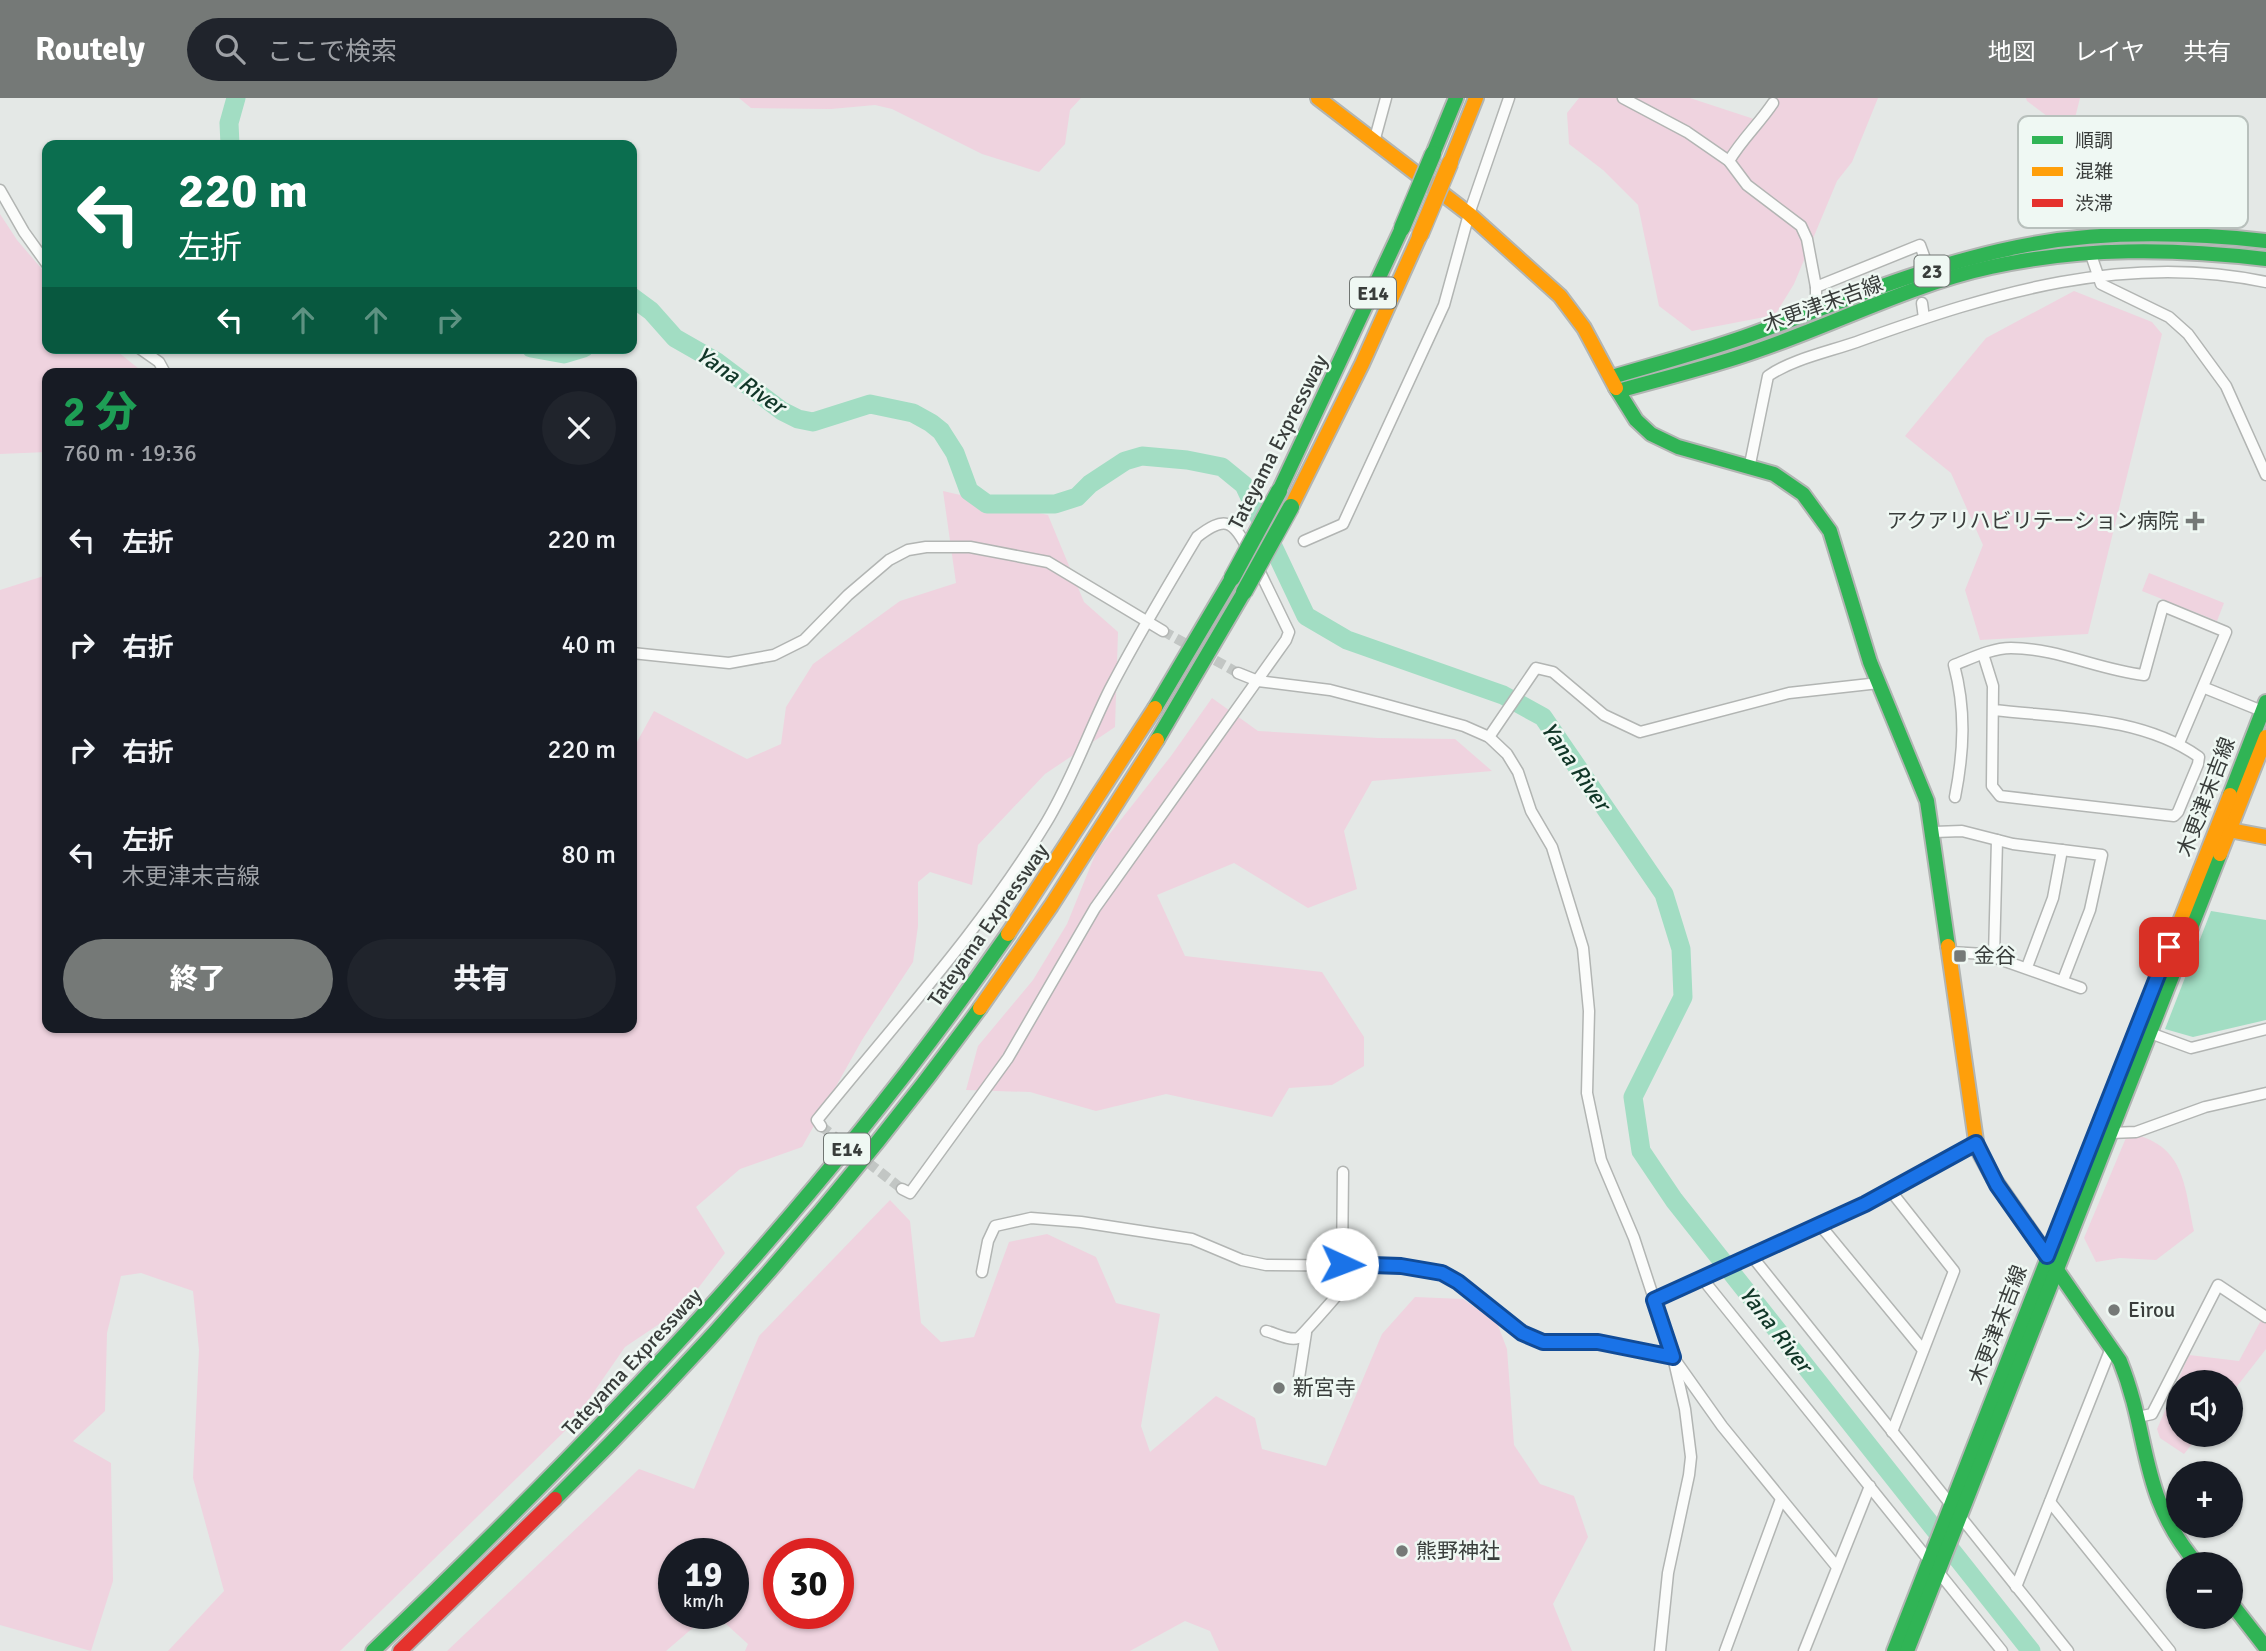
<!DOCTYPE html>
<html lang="ja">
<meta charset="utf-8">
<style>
:root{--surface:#171b24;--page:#20242c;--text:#f1f3f6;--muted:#9ea1a6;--accent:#757977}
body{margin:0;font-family:Signika,"Noto Sans JP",sans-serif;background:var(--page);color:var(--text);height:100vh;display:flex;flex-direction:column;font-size:26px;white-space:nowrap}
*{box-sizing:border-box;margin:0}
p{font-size:23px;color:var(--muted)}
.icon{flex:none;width:38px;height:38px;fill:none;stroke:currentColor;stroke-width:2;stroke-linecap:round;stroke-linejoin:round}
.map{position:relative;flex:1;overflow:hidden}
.drawer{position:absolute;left:42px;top:270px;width:595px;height:665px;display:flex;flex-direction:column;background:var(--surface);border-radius:14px;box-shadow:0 2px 5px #0004}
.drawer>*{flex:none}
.banner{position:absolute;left:42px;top:42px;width:595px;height:214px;border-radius:14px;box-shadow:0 2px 5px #0004;background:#0b6e4f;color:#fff;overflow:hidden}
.controls{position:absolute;left:2166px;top:1272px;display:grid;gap:14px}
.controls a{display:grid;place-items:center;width:77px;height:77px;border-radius:50%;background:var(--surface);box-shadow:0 2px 5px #0004;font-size:35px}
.speed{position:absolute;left:658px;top:1440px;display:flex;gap:14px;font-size:35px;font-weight:700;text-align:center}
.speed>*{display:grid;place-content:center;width:91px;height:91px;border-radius:50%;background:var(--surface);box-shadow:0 2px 5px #0004;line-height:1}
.speed small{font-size:18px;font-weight:400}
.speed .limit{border:10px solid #d22;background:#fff;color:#111}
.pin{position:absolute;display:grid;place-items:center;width:60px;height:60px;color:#fff;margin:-30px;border-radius:14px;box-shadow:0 4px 10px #0006}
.me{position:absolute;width:77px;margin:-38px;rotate:92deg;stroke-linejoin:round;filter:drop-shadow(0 0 5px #0008)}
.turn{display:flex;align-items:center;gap:24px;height:147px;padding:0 21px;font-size:32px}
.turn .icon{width:91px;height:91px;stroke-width:2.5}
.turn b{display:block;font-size:49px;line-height:60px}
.lanes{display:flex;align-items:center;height:66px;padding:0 21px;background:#0003;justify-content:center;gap:35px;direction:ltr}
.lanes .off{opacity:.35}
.round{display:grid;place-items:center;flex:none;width:74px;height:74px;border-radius:37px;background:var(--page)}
.overview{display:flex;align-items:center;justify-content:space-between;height:119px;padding:0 21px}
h1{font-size:42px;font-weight:800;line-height:52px;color:#1e9e55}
.action{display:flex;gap:14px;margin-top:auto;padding:14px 21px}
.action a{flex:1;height:80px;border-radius:42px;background:var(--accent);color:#fff;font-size:28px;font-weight:800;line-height:80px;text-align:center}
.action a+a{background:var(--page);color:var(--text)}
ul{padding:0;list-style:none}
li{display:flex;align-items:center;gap:21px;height:105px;padding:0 21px}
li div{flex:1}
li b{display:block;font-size:26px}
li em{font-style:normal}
header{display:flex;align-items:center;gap:42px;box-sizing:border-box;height:98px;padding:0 35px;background:var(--accent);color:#fff}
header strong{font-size:33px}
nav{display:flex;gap:38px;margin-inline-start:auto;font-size:24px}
.search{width:490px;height:63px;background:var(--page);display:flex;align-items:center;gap:18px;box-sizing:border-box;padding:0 24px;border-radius:38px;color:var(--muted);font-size:26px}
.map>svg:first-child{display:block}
.green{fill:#efd3df;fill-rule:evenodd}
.water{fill:#a2ddc3}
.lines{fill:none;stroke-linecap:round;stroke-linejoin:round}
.river{stroke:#a2ddc3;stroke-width:19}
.street-tunnel{stroke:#c2c6c4;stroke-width:10;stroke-dasharray:10 5;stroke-linecap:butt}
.street-casing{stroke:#b2b5b3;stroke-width:13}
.fast-casing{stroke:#b2b5b3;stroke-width:18}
.slow-casing{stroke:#b2b5b3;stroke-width:18}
.jam-casing{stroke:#b2b5b3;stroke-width:18}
.street{stroke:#fbfcfb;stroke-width:10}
.fast{stroke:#30b455;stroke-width:14}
.slow{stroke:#ff9f0a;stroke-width:14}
.jam{stroke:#e5322d;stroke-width:14}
.fast-bridge-casing{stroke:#b2b5b3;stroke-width:19;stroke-linecap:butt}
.slow-bridge-casing{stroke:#b2b5b3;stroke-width:19;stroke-linecap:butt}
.fast-bridge{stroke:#30b455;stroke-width:16}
.slow-bridge{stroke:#ff9f0a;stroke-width:16}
.route-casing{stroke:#114b97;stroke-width:18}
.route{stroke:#1a73e8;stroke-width:12}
.poi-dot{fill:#757977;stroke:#eff8f3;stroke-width:2.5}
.labels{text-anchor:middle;stroke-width:5;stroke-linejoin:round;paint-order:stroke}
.shield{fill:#eff8f3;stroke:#707572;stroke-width:2}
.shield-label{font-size:19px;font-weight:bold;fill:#393d3b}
.street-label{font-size:21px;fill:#393d3b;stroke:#eff8f3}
.poi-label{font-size:21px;fill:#393d3b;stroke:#eff8f3;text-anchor:start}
.water-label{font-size:23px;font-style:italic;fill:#113728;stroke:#eff8f3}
.key{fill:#eff8f3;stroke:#b8c0bc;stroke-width:2}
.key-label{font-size:19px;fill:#393d3b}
</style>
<header>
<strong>Routely</strong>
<div class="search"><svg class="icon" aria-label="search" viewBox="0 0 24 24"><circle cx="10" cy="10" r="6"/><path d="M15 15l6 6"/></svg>ここで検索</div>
<nav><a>地図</a><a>レイヤ</a><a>共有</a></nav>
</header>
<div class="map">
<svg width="2266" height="1553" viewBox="0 0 2266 1553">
<rect width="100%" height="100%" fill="#e4e8e6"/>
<!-- green -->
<g class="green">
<polygon points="739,0 1081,0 1070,12 1065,46 1039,74 982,56 892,11 875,7 831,11 751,10"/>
<polygon points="1579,0 1690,0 1757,22 1778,7 1777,0 1878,0 1852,64 1837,83 1794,186 1775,217 1692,233 1659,208 1638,107 1603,72 1569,46 1567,15"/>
<polygon points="2026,0 2080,0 2071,36 2027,3"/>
<polygon points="0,116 17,142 47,177 47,250 113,250 144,275 47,275 47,354 0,356"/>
<polygon points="2074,193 2152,224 2162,236 2088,536 1980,542 1965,492 1983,447 1951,375 1905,338 1986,240"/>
<polygon points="943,393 1048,417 1084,504 1118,534 1115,629 1045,676 978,747 972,787 930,774 918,784 918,828 913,864 862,942 802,1049 740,1071 696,1109 725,1155 683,1210 625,1249 571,1327 340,1553 168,1553 224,1493 193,1380 199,1252 193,1193 141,1175 121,1178 107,1235 105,1313 73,1343 111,1365 113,1483 91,1553 0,1527 0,492 47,477 47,929 632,929 632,653 654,613 747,661 781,646 786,609 813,566 900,503 956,485"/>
<polygon points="2149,475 2224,505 2217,523 2142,493"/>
<polygon points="1212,600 1258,633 1378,640 1455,641 1492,673 1372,683 1344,733 1357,791 1308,810 1234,765 1157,797 1185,858 1322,874 1364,939 1364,968 1332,987 1289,990 1272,1019 1166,996 1096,1013 1030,994 966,992 978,948 1033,882 1067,826 1097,752 1171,658"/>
<path d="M2128,1035C2184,1046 2184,1084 2194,1133L2156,1162L2120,1160L2096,1164L2084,1140Z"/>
<path d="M890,1102L910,1123L921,1225L941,1244L974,1239L1009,1144L1047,1136L1096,1159L1116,1205L1160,1216L1141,1328L1150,1354L1216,1298L1255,1320L1262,1351L1326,1368L1382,1236L1415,1199L1463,1201L1497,1225L1507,1251L1514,1347L1540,1386L1574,1398L1588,1439L1553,1506L1572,1553H1219L1210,1533L1185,1523L1130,1553H745L748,1546L715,1516H733V1456H674V1516H709L666,1553H447L639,1371L694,1391L759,1238ZM779,1456H838V1516H779Z"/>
<polygon points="2266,1213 2266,1251 2231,1296 2231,1284 2179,1284 2179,1337 2199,1337 2184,1356 2160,1340 2157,1331 2189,1257 2239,1263"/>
</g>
<!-- water -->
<polygon class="water" points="2211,813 2266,822 2266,922 2193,939 2165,931"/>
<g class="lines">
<!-- river -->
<g class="river">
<polyline points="230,47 229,25 236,0"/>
<polyline points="632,199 651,213 675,240 717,264 782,313 798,321 813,324 870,306 913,315 931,325 941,333 955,355 969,393 987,406 1055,406 1077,399 1090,386 1125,363 1142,358 1187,362 1222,369 1244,387 1306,518 1347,542 1503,597 1543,619 1664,796 1681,851 1683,899 1633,999 1641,1053 1674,1102 2031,1553"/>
<polyline points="531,250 564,256 584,250"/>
</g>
<!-- street-tunnel -->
<g class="street-tunnel">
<polyline points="1163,533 1238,575"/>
<polyline points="821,1028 902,1091"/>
</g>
<defs>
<g id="street">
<polyline points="1623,0 1687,34 1729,63 1747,87 1801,128 1807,141 1816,189 1920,147 1924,158"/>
<polyline points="1374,44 1386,0"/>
<path d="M1729,63C1742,41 1759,26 1773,5"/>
<polyline points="0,92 24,134 47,166"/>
<polyline points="2090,154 2101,186 2169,219 2188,236 2226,288 2266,377"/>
<polyline points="1922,205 1924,220"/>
<polyline points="1816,212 1816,189"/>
<polyline points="139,250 159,264 165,275"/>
<path d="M1750,366L1768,278C1794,260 1833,253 1862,242C1993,195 2126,154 2266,184"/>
<polyline points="1304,443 1343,426 1444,207 1469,116 1509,0"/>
<polyline points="632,555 729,565 774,557 804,542 848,497 889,462 908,452 926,449 970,449 1048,464 1163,533"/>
<path d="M1983,556L1993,588L1992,688L2000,698L2174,718L2178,714L2198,666L2199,659C2141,618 2063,620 1994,612"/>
<polyline points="1238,575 1258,583 1330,592 1376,604 1464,628 1489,639 1507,656 1518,674 1531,713 1552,749 1583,850 1589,913 1587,995 1601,1062 1634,1140 1673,1259 1685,1311 1691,1359 1689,1377 1668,1475 1660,1553"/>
<polyline points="2205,590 2262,613"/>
<polyline points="1489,639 1536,570 1553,574 1604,617 1640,634 1789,595 1879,585"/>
<path d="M1955,699C1964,653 1966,612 1954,567C1972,560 1992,550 2011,550C2057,550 2099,572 2144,577L2163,508L2226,534L2179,645"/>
<polyline points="1934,734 1962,733 2013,746 2102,757 2090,812 2063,882"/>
<polyline points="1950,854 1985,856 2081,890"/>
<polyline points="1994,859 1997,742"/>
<polyline points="2027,869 2053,800 2062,752"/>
<polyline points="2150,935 2191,950 2266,931"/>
<path d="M821,1028L817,1022C896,924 981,832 1046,725C1072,682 1088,635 1110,591C1137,539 1167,489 1197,439C1224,418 1233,421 1248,452"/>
<polyline points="2110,1035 2136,1034 2205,1009 2266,995"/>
<polyline points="902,1091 910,1095 1008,960 1095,810 1286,542 1289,534 1257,468"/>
<polyline points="1890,1092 1954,1173 1892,1334"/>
<polyline points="1820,1127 1923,1252"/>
<polyline points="1751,1157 2068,1553"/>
<polyline points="1342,1166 1343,1074"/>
<polyline points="982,1174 988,1143 995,1128 1031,1120 1081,1124 1192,1141 1242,1162 1266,1167 1401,1168 1442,1175 1458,1184 1522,1235 1543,1244 1599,1244 1673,1259 1722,1328 1837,1469"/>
<polyline points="1701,1179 2002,1553"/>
<polyline points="1654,1202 1865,1106 1976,1045"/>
<path d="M1266,1233C1275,1235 1289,1243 1298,1240C1304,1237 1352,1178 1366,1167"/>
<polyline points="1299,1280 1306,1235"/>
<polyline points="2138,1319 2152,1316 2218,1187 2266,1219"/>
<polyline points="2050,1404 2170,1553"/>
<polyline points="2016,1489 2111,1250"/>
<polyline points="1725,1553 1781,1401"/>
<polyline points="1804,1553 1870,1388"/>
</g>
<g id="fast">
<polyline points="1433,56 1456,0"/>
<path d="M1612,279C1656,266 1701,254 1744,239C1834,207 1923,168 2017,149C2099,132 2184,134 2266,143"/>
<path d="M1616,290L1618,293C1664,280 1711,269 1756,253C1833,227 1912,186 1991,169C2083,149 2173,150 2266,161"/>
<polyline points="1618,293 1636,322 1651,336 1678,349 1774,376 1803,396 1830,433 1870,564 1927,703 1948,848"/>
<polyline points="1279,393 1402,130"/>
<polyline points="1155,610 1232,480"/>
<polyline points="1157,642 1244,494"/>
<polyline points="2230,697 2266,604"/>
<path d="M1994,1081L2120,1263C2151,1340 2138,1396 2197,1466"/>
<path d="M555,1401C710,1248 852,1085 980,910"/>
<polyline points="2231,1505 2266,1550"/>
<path d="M373,1553C605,1331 825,1100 1008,836"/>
<polyline points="1894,1553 2145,912"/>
<polyline points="1907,1553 2220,756"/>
</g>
<g id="slow">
<polyline points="1318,0 1469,116 1560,198 1584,230 1616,290"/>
<polyline points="1450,65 1476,0"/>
<polyline points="1291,409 1362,266 1420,137"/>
<polyline points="2219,730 2266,739"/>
<polyline points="2220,756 2266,639"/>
<polyline points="1008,836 1155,610"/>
<polyline points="1948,848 1977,1050 1994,1081"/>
<polyline points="980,910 1051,808 1157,642"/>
<polyline points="2145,912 2230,697"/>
</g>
<polyline id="jam" points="400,1553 555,1401"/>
</defs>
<!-- street casing -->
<use href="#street" class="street-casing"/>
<!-- fast casing -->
<use href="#fast" class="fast-casing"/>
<!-- slow casing -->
<use href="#slow" class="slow-casing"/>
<!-- jam casing -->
<use href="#jam" class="jam-casing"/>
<!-- street -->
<use href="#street" class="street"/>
<!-- fast -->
<use href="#fast" class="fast"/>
<!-- slow -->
<use href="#slow" class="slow"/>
<!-- jam -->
<use href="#jam" class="jam"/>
<defs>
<g id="fast-bridge">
<polyline points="1402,130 1433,56"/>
<polyline points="1232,480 1279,393"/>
<polyline points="1244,494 1291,409"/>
</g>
<polyline id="slow-bridge" points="1420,137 1450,65"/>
</defs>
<!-- fast-bridge casing -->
<use href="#fast-bridge" class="fast-bridge-casing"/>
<!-- slow-bridge casing -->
<use href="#slow-bridge" class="slow-bridge-casing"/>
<!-- fast-bridge -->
<use href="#fast-bridge" class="fast-bridge"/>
<!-- slow-bridge -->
<use href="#slow-bridge" class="slow-bridge"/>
</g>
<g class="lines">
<defs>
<polyline id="route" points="1342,1166 1401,1168 1442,1175 1458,1184 1522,1235 1543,1244 1598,1244 1673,1259 1654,1202 1865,1106 1976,1045 1997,1087 2047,1158 2169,849"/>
</defs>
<!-- route casing -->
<use href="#route" class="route-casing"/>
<!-- route -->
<use href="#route" class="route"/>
</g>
<!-- markers -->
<g class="poi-dot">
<path d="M2191.5 412.5h7v7h7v7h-7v7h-7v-7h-7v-7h7z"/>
<rect x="1953" y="851" width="14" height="14" rx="3.5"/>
<circle cx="2114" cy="1212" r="7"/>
<circle cx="1279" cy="1290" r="7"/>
<circle cx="1402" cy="1453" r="7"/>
</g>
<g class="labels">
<!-- shield labels -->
<g class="shield">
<rect x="1914.5" y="157.5" width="35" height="31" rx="5"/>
<rect x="1350" y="179.5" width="46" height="31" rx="5"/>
<rect x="824" y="1035.5" width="46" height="31" rx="5"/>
</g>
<g class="shield-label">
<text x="1932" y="180">23</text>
<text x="1373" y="202">E14</text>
<text x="847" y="1058">E14</text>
</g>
<!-- street labels -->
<g class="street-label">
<text transform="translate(1823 206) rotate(-20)" y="7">木更津末吉線</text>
<text transform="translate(1278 344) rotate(-63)" y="7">Tateyama Expressway</text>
<text transform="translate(2206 699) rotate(-69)" y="7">木更津末吉線</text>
<text transform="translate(988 827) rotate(-55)" y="7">Tateyama Expressway</text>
<text transform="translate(1998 1227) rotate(-69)" y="7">木更津末吉線</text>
<text transform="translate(632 1264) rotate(-47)" y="7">Tateyama Expressway</text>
</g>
<!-- poi labels -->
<g class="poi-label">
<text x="2179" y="430" text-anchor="end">アクアリハビリテーション病院</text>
<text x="1974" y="865">金谷</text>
<text x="2128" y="1219">Eirou</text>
<text x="1293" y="1297">新宮寺</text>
<text x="1416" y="1460">熊野神社</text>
</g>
<!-- water labels -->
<g class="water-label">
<text transform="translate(741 282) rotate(34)" y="8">Yana River</text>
<text transform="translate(1576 668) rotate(55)" y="8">Yana River</text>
<text transform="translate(1776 1231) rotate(52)" y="8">Yana River</text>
</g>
</g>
<!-- legend -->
<rect x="2018" y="18" width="230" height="112" rx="10" class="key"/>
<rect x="2032" y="38" width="31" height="8" fill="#30b455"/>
<rect x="2032" y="69" width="31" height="9" fill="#ff9f0a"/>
<rect x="2032" y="101" width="31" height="8" fill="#e5322d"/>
<g class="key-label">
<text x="2075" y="49">順調</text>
<text x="2075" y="80">混雑</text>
<text x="2075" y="112">渋滞</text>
</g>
</svg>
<div class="controls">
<a><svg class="icon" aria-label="sound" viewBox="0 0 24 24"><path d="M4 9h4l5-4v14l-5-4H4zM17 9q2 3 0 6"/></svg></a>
<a>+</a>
<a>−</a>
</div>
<div class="speed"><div>19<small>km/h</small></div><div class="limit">30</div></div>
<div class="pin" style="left:2169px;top:849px;background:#d93025"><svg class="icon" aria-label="arrive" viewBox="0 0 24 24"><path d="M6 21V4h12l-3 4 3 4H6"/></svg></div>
<svg class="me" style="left:1342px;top:1166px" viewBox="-20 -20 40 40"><circle r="19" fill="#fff"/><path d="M0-13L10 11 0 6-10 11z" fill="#1a73e8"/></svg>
<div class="banner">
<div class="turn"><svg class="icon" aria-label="left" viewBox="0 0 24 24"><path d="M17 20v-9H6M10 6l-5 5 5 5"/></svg><div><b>220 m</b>左折</div></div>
<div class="lanes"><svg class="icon" aria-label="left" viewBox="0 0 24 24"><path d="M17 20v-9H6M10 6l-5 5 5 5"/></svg><svg class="icon off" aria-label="ahead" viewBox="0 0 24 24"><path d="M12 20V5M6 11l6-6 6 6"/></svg><svg class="icon off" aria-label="ahead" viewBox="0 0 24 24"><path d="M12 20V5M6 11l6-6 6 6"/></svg><svg class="icon off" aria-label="right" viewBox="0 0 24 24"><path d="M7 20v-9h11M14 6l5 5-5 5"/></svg></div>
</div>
<section class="drawer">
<div class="overview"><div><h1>2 分</h1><p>760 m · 19:36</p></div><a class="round"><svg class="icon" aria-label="close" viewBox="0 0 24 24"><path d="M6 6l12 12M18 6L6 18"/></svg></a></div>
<ul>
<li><svg class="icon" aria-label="left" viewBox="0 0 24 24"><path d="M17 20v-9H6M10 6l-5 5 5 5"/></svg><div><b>左折</b></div><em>220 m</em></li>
<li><svg class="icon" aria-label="right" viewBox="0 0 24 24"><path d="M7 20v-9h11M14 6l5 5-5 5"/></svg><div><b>右折</b></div><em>40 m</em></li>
<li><svg class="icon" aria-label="right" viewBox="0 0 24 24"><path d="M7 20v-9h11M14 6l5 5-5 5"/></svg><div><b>右折</b></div><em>220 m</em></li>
<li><svg class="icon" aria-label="left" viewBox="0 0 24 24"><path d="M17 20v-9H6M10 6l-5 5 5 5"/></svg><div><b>左折</b><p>木更津末吉線</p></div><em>80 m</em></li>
</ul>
<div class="action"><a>終了</a><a>共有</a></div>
</section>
</div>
